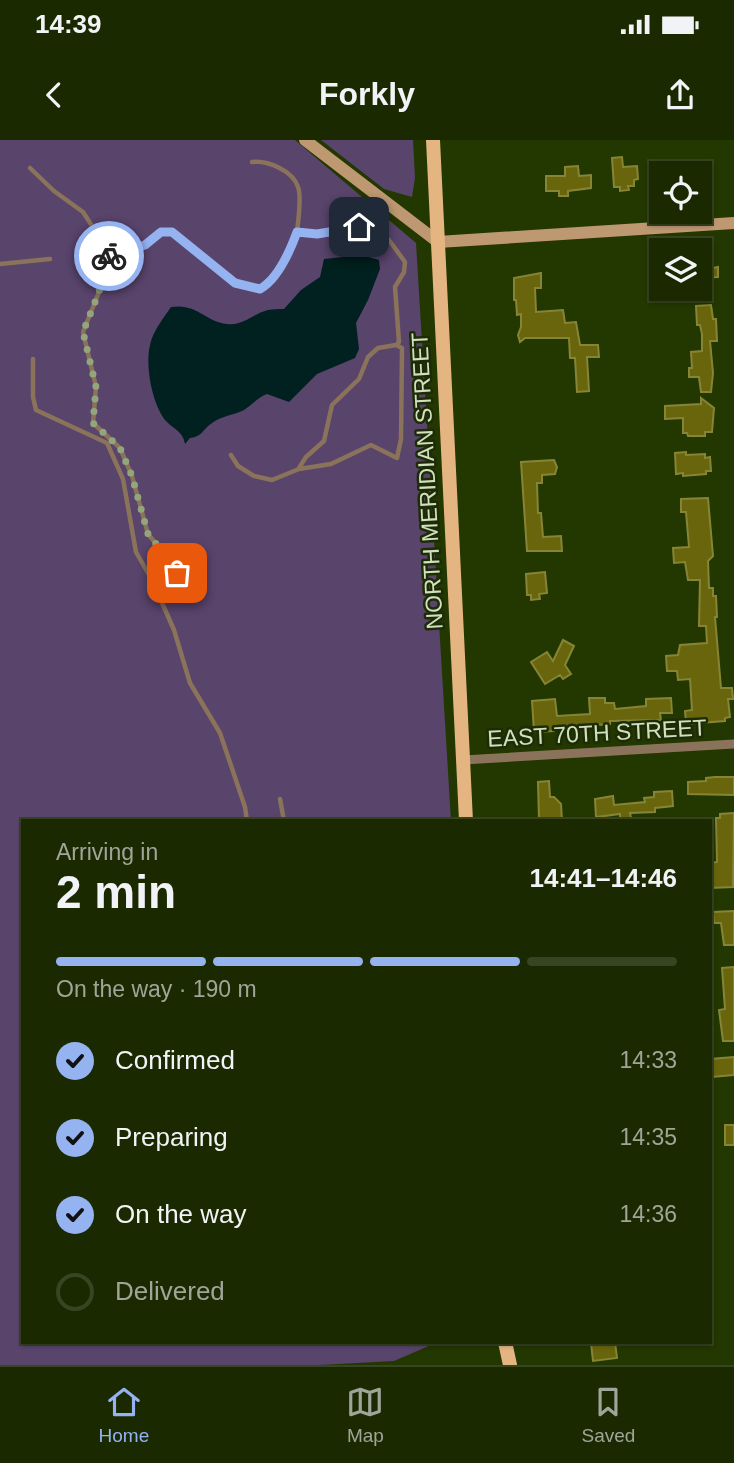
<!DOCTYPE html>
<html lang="en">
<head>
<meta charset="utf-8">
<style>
  body { margin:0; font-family:Helvetica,sans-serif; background:#27350f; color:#f1f3f6; height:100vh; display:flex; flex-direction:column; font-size:26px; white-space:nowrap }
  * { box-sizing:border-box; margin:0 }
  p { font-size:23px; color:#9fa699 }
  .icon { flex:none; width:38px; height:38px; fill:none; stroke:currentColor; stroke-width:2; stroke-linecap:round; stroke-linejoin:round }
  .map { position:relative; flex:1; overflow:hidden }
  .panel { position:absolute; left:21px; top:679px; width:691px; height:525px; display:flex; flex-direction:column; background:#1a2900; border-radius:0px; box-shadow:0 2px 5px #0004,0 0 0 2px #384522 }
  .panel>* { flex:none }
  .controls { position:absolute; left:649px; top:21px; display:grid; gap:14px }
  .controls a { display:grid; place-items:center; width:63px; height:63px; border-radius:0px; background:#1a2900; box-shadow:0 2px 5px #0004,0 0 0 2px #384522; font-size:35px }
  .pin { position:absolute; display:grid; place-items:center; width:60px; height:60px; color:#fff; margin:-30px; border-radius:14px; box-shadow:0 4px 10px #0006 }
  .courier { position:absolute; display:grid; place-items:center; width:70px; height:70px; margin:-35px; border:5px solid #95b2f1; border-radius:50%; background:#fff; color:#222; box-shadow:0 2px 9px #0007 }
  .head em { font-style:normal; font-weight:600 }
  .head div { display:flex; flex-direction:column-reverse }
  .head { display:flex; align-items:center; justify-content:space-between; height:119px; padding:0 35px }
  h1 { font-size:46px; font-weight:600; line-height:52px }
  .bar { display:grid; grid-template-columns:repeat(4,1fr); gap:10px 7px; align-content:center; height:84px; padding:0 35px }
  .bar i { height:9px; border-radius:5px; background:#384522 }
  .bar .active { background:#95b2f1 }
  .bar p { grid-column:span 4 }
  ol { padding:0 35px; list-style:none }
  li { display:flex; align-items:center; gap:21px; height:77px }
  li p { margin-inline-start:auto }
  li .icon { padding:7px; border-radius:50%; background:#95b2f1; color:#111; stroke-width:4 }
  li:last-child { color:#9fa699 }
  li i { width:38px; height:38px; border:4px solid #384522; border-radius:50% }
  .status { display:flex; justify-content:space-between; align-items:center; height:49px; padding:0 35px; background:#1a2900; direction:ltr }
  .status svg { height:19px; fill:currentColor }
  header { display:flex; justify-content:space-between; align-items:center; height:91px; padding:0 35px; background:#1a2900; font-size:32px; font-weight:600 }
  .dock { display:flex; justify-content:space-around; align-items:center; height:98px; border-top:2px solid #384522; background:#1a2900; font-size:19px; color:#9fa699 }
  .dock a { display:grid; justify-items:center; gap:4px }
  .dock .active { color:#95b2f1 }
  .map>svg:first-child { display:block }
  .green { fill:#59446c }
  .water { fill:#00211f }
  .building { fill:#68650c; stroke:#868535; stroke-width:2 }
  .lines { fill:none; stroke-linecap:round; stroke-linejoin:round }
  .service { stroke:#8a735a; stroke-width:4.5 }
  .minor { stroke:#8a735a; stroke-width:9 }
  .secondary { stroke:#bd9871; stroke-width:12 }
  .primary { stroke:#e4b581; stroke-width:14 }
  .done { stroke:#93a67b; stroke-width:7; stroke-dasharray:0 12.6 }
  .route { stroke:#95b2f1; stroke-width:9 }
  .labels { text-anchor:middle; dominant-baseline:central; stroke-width:5; stroke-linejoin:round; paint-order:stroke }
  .street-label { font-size:23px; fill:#d0e1bd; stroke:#1d2b06 }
</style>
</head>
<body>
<div class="status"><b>14:39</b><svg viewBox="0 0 49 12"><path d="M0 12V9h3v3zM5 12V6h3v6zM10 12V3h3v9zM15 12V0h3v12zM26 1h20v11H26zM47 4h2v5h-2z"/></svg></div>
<header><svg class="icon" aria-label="back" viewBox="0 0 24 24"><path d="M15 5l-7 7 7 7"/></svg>Forkly<svg class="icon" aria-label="share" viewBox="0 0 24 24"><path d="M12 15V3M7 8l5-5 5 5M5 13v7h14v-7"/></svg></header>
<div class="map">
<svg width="734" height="1225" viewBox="0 0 734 1225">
  <rect width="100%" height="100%" fill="#233700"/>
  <path class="green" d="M0,0H295L416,103L451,681H23V1202H438L394,1221L320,1225H0Z
    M321,0H413L415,38L412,57L384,49Z"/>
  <path class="water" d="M362,115L379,120L380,129L368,160L356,183L359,209L355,218L317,234L289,262L267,254C258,257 252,265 244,270C234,275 221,276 212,283C203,289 202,297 190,298L185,304C183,291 173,289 165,280C152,263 145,226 150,205C153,191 163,179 171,167C197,163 204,181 227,184C244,186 252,174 268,170C273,169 279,169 284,169L301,150L320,137L324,119Z"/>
  <path class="building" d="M622,17L623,27L637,26L638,39L634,40V46H628L629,50L620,51V47H614L612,18Z
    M684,22H698L699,33H685Z
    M578,26L579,36L591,35V48L568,51V56H559V51H546V36H565V27Z
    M713,125V128L718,127V137L700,138V126Z
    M541,133V148H535L536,172L563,170L565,183L576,182L580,205H598L599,217H587L589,251L577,252L575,218H570L569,198H525L520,202L518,195L521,187V174L517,175L516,160H514V138Z
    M711,165L713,179H716L717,201H710L713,233L711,252H701L699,237H689V228H692L691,212L702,211V194L700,185H697L696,166Z
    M701,258L714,268L712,292H705V296H688L687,293H683V278L665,279V266L701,264Z
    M686,312V315L705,314V318L710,317L711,331H706V334L683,336V333L676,334L675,313Z
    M554,320L557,327L555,334L542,335V343H537L538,373H541L543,397L561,396L562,411H527L521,322Z
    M708,358L713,416L708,421L709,448H713V456H716L717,477H715L721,548H732L733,559H728L730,577L725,578V581L686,584L685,571L692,570L690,539L678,540L677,531H667L666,516L678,515L680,505L707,503L706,486H699L700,440H688L685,422L674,423L673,408L689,407L686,372H681V359Z
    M545,432L547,453L539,454L540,459L531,460V455H527L526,434Z
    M563,500L574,506L565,525L571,534L563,539L560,535L545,544L531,522L547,512L553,521Z
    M589,558H605V563H614L615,569L646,566V559L671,558L672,573H660L661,580L610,581V584L554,588V591L534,592L532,561L555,559L557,576L590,574Z
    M715,637H734V655L688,654V642L706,641V638Z
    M549,641L550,657H554L561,664L562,681L539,680L538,642Z
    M672,651L673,666L655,668V672L630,673L631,678L620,679V674L596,677L595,659L613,656L614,665L645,662L644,658L654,657V652Z
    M734,673L733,747L710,748V723L717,722L716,678H720V674Z
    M734,771V805H724L721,783H714L713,772Z
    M734,827V901H723L719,870L725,869L722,828Z
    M734,917V935L712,937L711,919Z
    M725,985H734V1005H725Z
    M615,1202L617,1218L593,1221L591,1203Z"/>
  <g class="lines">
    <path class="service" d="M30,28L54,51L83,72L94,89L106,116
      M0,124L50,119
      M33,219V257L36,270L107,303L123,339L136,412L152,440L174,490L190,543L220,593L245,667L247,681
      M231,315L238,326L254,336L272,340L299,329L331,324L371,305L397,318L401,299L402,208L396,205L399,202L395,147L404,132L405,122L389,100L378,92L359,87L317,94L297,92C298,81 302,57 298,47C293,31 268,20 252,22
      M299,328L306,317L324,301L332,265L359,239L368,217L378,208L396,205
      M177,433L172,423L148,394L132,336L120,308L93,283L96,247L83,192L99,152L106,116L145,105L161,92H172L235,143L260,149C278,139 290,111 297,92
      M280,659L284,681"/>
    <path class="minor" d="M463,620L734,604"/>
    <path class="secondary" d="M305,0L438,102L734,83"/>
    <path class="primary" d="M433,0L466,681
      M505,1202L510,1225"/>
  </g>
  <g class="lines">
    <path class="done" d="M109,116H106L99,152L83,192L96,247L93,283L120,308L132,336L148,394L172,423L177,433"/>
    <path class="route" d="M109,116L145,105L161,92H172L235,143L260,149C278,139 290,111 297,92L317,94L359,87"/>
  </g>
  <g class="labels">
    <g class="street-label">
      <text transform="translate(427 341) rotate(-93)">NORTH MERIDIAN STREET</text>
      <text transform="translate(597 593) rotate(-3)">EAST 70TH STREET</text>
    </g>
  </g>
</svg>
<div class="controls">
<a><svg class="icon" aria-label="locate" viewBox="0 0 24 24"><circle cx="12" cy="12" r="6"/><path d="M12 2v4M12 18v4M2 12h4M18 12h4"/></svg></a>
<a><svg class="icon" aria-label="layers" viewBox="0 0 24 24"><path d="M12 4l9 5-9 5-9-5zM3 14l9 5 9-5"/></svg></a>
</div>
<div class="pin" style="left:177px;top:433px;background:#ea580c"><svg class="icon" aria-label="bag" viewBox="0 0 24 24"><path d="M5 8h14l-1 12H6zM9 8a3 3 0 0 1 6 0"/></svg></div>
<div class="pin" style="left:359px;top:87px;background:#1f2937"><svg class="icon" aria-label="home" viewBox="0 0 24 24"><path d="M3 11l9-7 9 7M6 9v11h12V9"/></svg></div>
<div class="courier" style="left:109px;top:116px"><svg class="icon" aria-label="bike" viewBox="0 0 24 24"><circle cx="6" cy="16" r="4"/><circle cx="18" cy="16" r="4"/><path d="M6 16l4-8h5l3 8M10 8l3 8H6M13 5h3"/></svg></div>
<section class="panel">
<div class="head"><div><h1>2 min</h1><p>Arriving in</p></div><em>14:41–14:46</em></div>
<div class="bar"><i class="active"></i><i class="active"></i><i class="active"></i><i></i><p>On the way · 190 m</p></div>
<ol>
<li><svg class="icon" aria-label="check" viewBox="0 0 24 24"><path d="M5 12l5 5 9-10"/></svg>Confirmed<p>14:33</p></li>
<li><svg class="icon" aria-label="check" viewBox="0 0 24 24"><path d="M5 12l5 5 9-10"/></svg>Preparing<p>14:35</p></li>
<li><svg class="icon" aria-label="check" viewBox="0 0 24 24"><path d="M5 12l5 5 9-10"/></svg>On the way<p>14:36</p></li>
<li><i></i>Delivered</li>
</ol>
</section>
</div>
<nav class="dock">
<a class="active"><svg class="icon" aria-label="home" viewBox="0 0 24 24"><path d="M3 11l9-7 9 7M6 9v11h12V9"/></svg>Home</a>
<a><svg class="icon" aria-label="map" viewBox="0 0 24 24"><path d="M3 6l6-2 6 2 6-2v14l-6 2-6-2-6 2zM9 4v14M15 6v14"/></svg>Map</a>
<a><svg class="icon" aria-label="saved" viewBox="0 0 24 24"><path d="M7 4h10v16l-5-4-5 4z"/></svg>Saved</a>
</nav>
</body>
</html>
